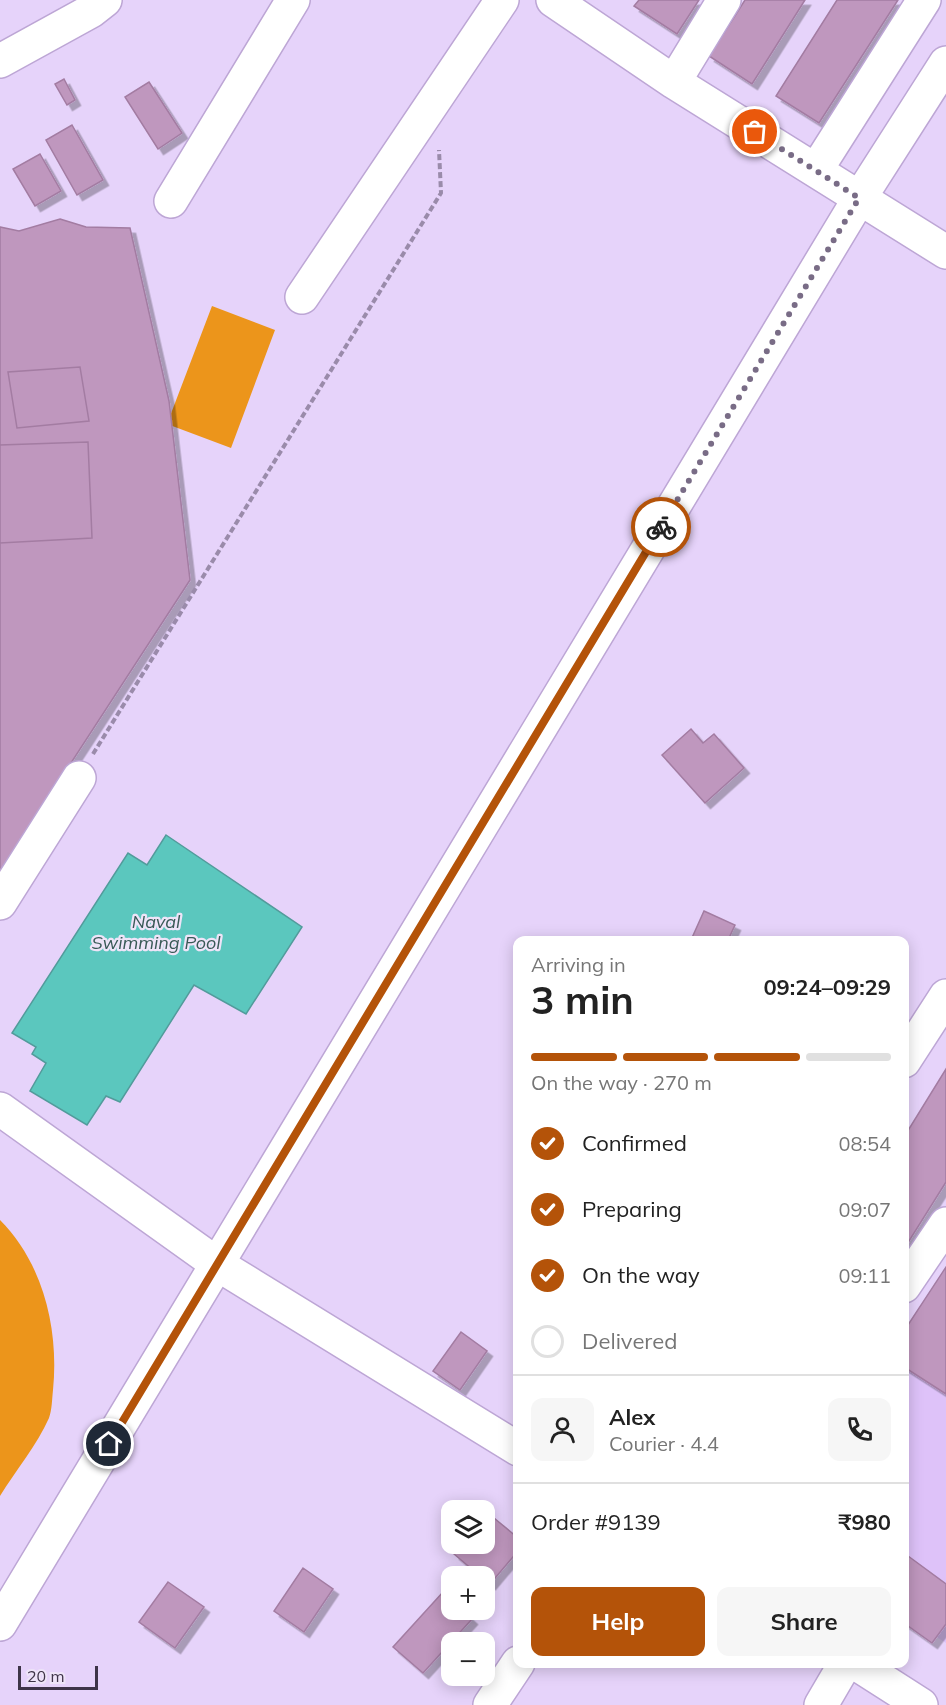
<!DOCTYPE html>
<html lang="en">
<head>
<meta charset="utf-8">
<style>
  body { margin:0; font-family:Mulish,sans-serif; background:#f6f6f6; color:#222; height:100vh; display:flex; flex-direction:column; font-size:22px; white-space:nowrap }
  * { box-sizing:border-box; margin:0 }
  p { font-size:20px; color:#767676 }
  .icon { flex:none; width:33px; height:33px; fill:none; stroke:currentColor; stroke-width:2; stroke-linecap:round; stroke-linejoin:round }
  .map { position:relative; flex:1; overflow:hidden }
  .side { position:absolute; left:513px; top:936px; width:396px; height:732px; display:flex; flex-direction:column; background:#fff; border-radius:12px; box-shadow:0 3px 15px #0003 }
  .side>* { flex:none }
  .tools { position:absolute; left:441px; top:1500px; display:grid; gap:12px }
  .tools a { display:grid; place-items:center; width:54px; height:54px; border-radius:12px; background:#fff; box-shadow:0 3px 15px #0003; font-size:30px }
  .scale { position:absolute; left:18px; bottom:15px; width:80px; box-sizing:border-box; padding-left:6px; border:3px solid #3e3448; border-top:0; font-size:16px; line-height:21px; white-space:nowrap; color:#3e3448; -webkit-text-stroke:4px #eee4f8; paint-order:stroke }
  .pin { position:absolute; display:grid; place-items:center; width:51px; height:51px; color:#fff; margin:-26px; border:3px solid #fff; border-radius:50%; box-shadow:0 2px 6px #0007 }
  .courier { position:absolute; display:grid; place-items:center; width:60px; height:60px; margin:-30px; border:4px solid #b45309; border-radius:50%; background:#fff; color:#222; box-shadow:0 2px 8px #0007 }
  .summary em { font-style:normal; font-weight:700 }
  .summary div { display:flex; flex-direction:column-reverse }
  .summary { display:flex; align-items:center; justify-content:space-between; height:102px; padding:0 18px }
  h1 { font-size:39px; font-weight:700; line-height:45px }
  .bar { display:grid; grid-template-columns:repeat(4,1fr); gap:9px 6px; align-content:center; height:72px; padding:0 18px }
  .bar i { height:8px; border-radius:4px; background:#e0e0e0 }
  .bar .active { background:#b45309 }
  .bar p { grid-column:span 4 }
  .line { display:flex; align-items:center; gap:15px; padding:0 18px; border-top:2px solid #e0e0e0 }
  .line div { flex:1 }
  .round { display:grid; place-items:center; flex:none; width:63px; height:63px; border-radius:12px; background:#f6f6f6 }
  ol { padding:0 18px; list-style:none }
  li { display:flex; align-items:center; gap:18px; height:66px }
  li p { margin-inline-start:auto }
  li .icon { padding:6px; border-radius:50%; background:#b45309; color:#fff; stroke-width:4 }
  li:last-child { color:#767676 }
  li i { width:33px; height:33px; border:3px solid #e0e0e0; border-radius:50% }
  .action { display:flex; gap:12px; margin-top:auto; padding:12px 18px }
  .action a { flex:1; height:69px; border-radius:12px; background:#b45309; color:#fff; font-size:24px; font-weight:700; line-height:69px; text-align:center }
  .action a+a { background:#f6f6f6; color:#222 }
  .map>svg:first-child { display:block }
  .built { fill:#dec2f9 }
  .green { fill:#ec951b }
  .water { fill:#5bc7be; stroke:#529b9b; stroke-width:1.5 }
  .building { fill:#bf97be; stroke:#a37ca2; stroke-width:1.5; filter:url(#shadow) }
  .lines { fill:none; stroke-linecap:round; stroke-linejoin:round }
  .minor-casing { stroke:#bda6d5; stroke-width:36 }
  .path { stroke:#9a8baa; stroke-width:4; stroke-dasharray:6 3; stroke-linecap:butt }
  .minor { stroke:#fff; stroke-width:33 }
  .done { stroke:#796c86; stroke-width:6; stroke-dasharray:0 10.8 }
  .route { stroke:#b45309; stroke-width:8 }
  .labels { text-anchor:middle; dominant-baseline:central; stroke-width:4.5; stroke-linejoin:round; paint-order:stroke }
  .water-label { font-size:18px; font-style:italic; fill:#385956; stroke:#eee4f8 }
</style>
</head>
<body>
<div class="map">
<svg width="946" height="1705" viewBox="0 0 946 1705">
  <defs>
    <filter id="shadow"><feDropShadow dx="5.5" dy="5.5" stdDeviation="0" flood-color="#0004"/></filter>
  </defs>
  <rect width="100%" height="100%" fill="#e6d3fa"/>
  <path class="built" d="M946,1271V1643L905,1617L904,1338Z"/>
  <path class="green" d="M212,306L275,330L231,448L167,424Z
    M0,1220C44,1264 59,1331 53,1390C52,1399 52,1410 49,1418C37,1445 16,1470 0,1496Z"/>
  <path class="water" d="M166,835L302,927L246,1014L194,985L120,1102L106,1096L87,1125L30,1091L46,1063L32,1054L36,1047L12,1033L128,853L147,865Z"/>
  <path class="building" d="M639,0H699L677,34L634,6Z
    M745,0H805L752,84L709,56Z
    M837,0H898L819,123L776,96Z
    M64,79L75,100L67,105L55,84Z
    M149,82L182,133L158,149L125,97Z
    M72,125L103,180L77,195L46,140Z
    M40,154L61,191L35,206L13,169Z
    M60,219L86,227L130,228L169,401L190,580L0,872V227L19,231Z
    M80,367L89,421L17,428L8,372Z
    M88,442L92,538L0,543V445Z
    M691,729L703,743L714,734L744,768L705,803L662,755Z
    M704,911L735,925L728,940H691Z
    M946,1069V1182L904,1249V1137Z
    M946,1267V1394L904,1367V1331Z
    M461,1332L487,1351L460,1390L433,1371Z
    M488,1513L518,1538V1551L490,1584L484,1576H480L454,1554L463,1544H484V1517Z
    M904,1553L946,1584V1624L932,1643L904,1623Z
    M303,1568L333,1589L304,1632L274,1611Z
    M168,1582L204,1607L175,1648L139,1622Z
    M443,1592L452,1600V1610H462L472,1619L423,1673L393,1647Z"/>
  <g class="lines">
    <defs>
      <path id="minor" d="M553,0L674,82L946,252
        M0,61L91,11L105,0
        M674,82L724,0
        M816,170L924,0
        M171,201L293,0
        M302,297L502,0
        M0,903L79,778
        M904,1061L946,996
        M0,1109L217,1264L518,1449
        M904,1286L946,1224
        M0,1624L859,199L946,63
        M857,1664L921,1705
        M490,1705L518,1663
        M821,1705L845,1664"/>
    </defs>
    <use href="#minor" class="minor-casing"/>
    <path class="path" d="M93,754L441,193L439,150"/>
    <use href="#minor" class="minor"/>
  </g>
  <g class="lines">
    <path class="done" d="M661,527L859,198L755,132"/>
    <path class="route" d="M109,1444L661,527"/>
  </g>
  <g class="labels">
    <g class="water-label">
      <text x="156" y="921">Naval<tspan x="156" dy="21">Swimming Pool</tspan></text>
    </g>
  </g>
</svg>
<div class="tools">
<a><svg class="icon" aria-label="layers" viewBox="0 0 24 24"><path d="M12 4l9 5-9 5-9-5zM3 14l9 5 9-5"/></svg></a>
<a>+</a>
<a>−</a>
</div>
<div class="scale">20 m</div>
<div class="pin" style="left:755px;top:132px;background:#ea580c"><svg class="icon" aria-label="bag" viewBox="0 0 24 24"><path d="M5 8h14l-1 12H6zM9 8a3 3 0 0 1 6 0"/></svg></div>
<div class="pin" style="left:109px;top:1444px;background:#1f2937"><svg class="icon" aria-label="home" viewBox="0 0 24 24"><path d="M3 11l9-7 9 7M6 9v11h12V9"/></svg></div>
<div class="courier" style="left:661px;top:527px"><svg class="icon" aria-label="bike" viewBox="0 0 24 24"><circle cx="6" cy="16" r="4"/><circle cx="18" cy="16" r="4"/><path d="M6 16l4-8h5l3 8M10 8l3 8H6M13 5h3"/></svg></div>
<section class="side">
<div class="summary"><div><h1>3 min</h1><p>Arriving in</p></div><em>09:24–09:29</em></div>
<div class="bar"><i class="active"></i><i class="active"></i><i class="active"></i><i></i><p>On the way · 270 m</p></div>
<ol>
<li><svg class="icon" aria-label="check" viewBox="0 0 24 24"><path d="M5 12l5 5 9-10"/></svg>Confirmed<p>08:54</p></li>
<li><svg class="icon" aria-label="check" viewBox="0 0 24 24"><path d="M5 12l5 5 9-10"/></svg>Preparing<p>09:07</p></li>
<li><svg class="icon" aria-label="check" viewBox="0 0 24 24"><path d="M5 12l5 5 9-10"/></svg>On the way<p>09:11</p></li>
<li><i></i>Delivered</li>
</ol>
<div class="line" style="height:108px"><a class="round"><svg class="icon" aria-label="person" viewBox="0 0 24 24"><circle cx="12" cy="8" r="4"/><path d="M4 21q1-7 8-7t8 7"/></svg></a><div><b>Alex</b><p>Courier · 4.4</p></div><a class="round"><svg class="icon" aria-label="phone" viewBox="0 0 24 24"><path d="M5 4h4l2 5-3 2q2 4 5 5l2-3 5 2v4C11 20 4 13 5 4z"/></svg></a></div>
<div class="line" style="height:78px"><div>Order #9139</div><b>₹980</b></div>
<div class="action"><a>Help</a><a>Share</a></div>
</section>
</div>
</body>
</html>
